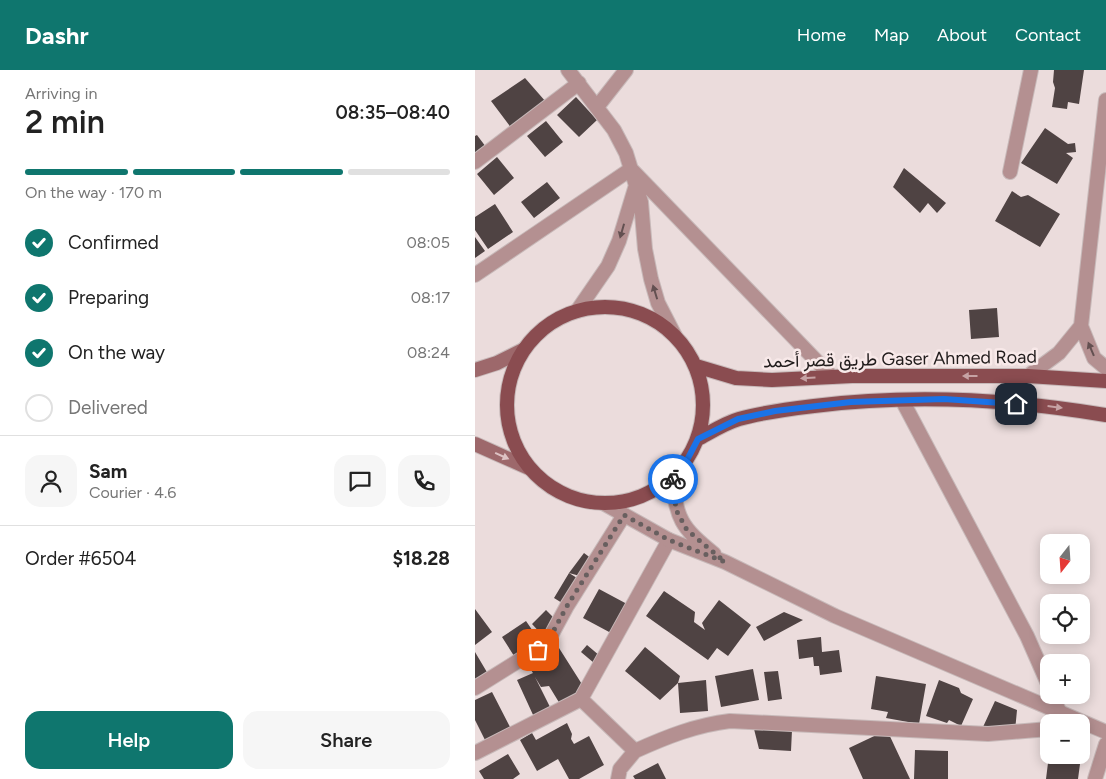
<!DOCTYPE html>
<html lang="en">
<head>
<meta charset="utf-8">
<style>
  body { margin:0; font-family:Figtree,Vazirmatn,sans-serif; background:#f6f6f6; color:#222; height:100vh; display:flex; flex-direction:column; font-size:19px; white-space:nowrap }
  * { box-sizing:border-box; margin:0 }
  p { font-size:16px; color:#767676 }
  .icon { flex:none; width:28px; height:28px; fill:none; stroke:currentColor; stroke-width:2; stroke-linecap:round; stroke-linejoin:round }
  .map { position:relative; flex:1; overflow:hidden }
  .details { display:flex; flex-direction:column; background:#fff; width:475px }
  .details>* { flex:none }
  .needle { width:32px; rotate:197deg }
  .tools { position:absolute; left:565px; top:464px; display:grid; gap:10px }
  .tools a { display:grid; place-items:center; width:50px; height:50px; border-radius:10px; background:#fff; box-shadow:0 2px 12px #0003; font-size:25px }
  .pin { position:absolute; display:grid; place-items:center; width:42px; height:42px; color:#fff; margin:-21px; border-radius:10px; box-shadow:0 2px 8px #0006 }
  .courier { position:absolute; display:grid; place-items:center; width:50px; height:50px; margin:-25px; border:4px solid #1a73e8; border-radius:50%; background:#fff; color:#222; box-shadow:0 1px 6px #0007 }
  .headline em { font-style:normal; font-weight:600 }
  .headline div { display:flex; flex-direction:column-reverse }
  .headline { display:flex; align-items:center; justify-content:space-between; height:85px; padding:0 25px }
  h1 { font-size:32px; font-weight:600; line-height:38px }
  .bar { display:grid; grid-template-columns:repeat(4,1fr); gap:8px 5px; align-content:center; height:60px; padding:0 25px }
  .bar i { height:6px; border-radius:4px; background:#e0e0e0 }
  .bar .active { background:#0f766e }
  .bar p { grid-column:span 4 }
  .line { display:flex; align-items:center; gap:12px; padding:0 25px; border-top:1px solid #e0e0e0 }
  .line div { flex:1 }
  .round { display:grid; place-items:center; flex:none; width:52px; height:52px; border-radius:15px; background:#f6f6f6 }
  ol { padding:0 25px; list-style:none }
  li { display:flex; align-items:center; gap:15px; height:55px }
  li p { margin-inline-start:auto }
  li .icon { padding:5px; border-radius:50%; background:#0f766e; color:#fff; stroke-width:4 }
  li:last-child { color:#767676 }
  li i { width:28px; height:28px; border:2px solid #e0e0e0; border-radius:50% }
  .primary-button { display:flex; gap:10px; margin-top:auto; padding:10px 25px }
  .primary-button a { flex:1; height:58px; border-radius:15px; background:#0f766e; color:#fff; font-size:20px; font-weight:600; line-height:58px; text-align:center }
  .primary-button a+a { background:#f6f6f6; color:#222 }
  header { display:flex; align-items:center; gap:30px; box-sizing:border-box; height:70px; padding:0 25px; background:#0f766e; color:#fff }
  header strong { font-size:24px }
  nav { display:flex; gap:28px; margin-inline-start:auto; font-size:18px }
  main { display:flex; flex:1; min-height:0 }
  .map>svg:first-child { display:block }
  .building { fill:#4f4343 }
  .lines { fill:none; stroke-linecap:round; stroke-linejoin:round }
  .minor-casing { stroke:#c7b9b9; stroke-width:16 }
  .tertiary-casing { stroke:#c7b9b9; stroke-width:16 }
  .secondary-casing { stroke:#c7b9b9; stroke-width:16 }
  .primary-casing { stroke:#c7b9b9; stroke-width:16 }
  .minor { stroke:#b49091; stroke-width:14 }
  .tertiary { stroke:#b49091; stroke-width:14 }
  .secondary { stroke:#9d686b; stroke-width:14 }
  .primary { stroke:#8a4c50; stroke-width:14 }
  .oneway { fill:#635051 }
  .oneway2 { fill:#c6a2a4 }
  .oneway3 { fill:#ddc2c3 }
  .done { stroke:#685f5f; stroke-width:5; stroke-dasharray:0 9 }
  .route { stroke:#1a73e8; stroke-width:6 }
  .labels { text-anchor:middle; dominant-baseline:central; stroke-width:5; stroke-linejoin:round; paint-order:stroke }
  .street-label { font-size:18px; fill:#211c1c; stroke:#f8e9e9 }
</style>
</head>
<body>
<header>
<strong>Dashr</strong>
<nav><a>Home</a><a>Map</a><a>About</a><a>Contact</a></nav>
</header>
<main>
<section class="details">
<div class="headline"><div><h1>2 min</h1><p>Arriving in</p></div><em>08:35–08:40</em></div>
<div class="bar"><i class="active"></i><i class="active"></i><i class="active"></i><i></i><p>On the way · 170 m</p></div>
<ol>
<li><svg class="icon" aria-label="check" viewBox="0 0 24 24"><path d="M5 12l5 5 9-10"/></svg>Confirmed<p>08:05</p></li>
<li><svg class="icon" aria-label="check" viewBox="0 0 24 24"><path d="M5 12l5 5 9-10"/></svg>Preparing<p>08:17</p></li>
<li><svg class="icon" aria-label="check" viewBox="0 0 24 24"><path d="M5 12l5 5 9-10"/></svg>On the way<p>08:24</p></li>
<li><i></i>Delivered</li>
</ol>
<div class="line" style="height:90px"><a class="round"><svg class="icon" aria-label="person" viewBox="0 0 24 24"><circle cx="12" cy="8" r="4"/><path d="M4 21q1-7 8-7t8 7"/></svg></a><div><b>Sam</b><p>Courier · 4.6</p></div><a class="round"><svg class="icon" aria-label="chat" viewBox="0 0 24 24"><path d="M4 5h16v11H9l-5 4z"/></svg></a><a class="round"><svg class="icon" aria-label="phone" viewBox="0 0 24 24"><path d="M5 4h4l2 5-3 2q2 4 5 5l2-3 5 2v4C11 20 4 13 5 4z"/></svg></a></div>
<div class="line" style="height:65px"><div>Order #6504</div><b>$18.28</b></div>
<div class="primary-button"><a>Help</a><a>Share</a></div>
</section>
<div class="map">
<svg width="631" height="709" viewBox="0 0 631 709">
  <rect width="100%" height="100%" fill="#ebdcdc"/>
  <path class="building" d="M579,0H609L604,34L593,32L592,39L577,37L580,18L578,12Z
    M50,8L71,32L37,59L16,31Z
    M101,27L122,50L104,67L82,45Z
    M71,51L88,72L70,87L52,66Z
    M570,58L593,74L600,73L601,82L591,83L598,88L582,114L546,93Z
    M2,65L11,77L0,86V66Z
    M22,87L39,108L19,125L2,104Z
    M429,98L471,133L462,143L453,133L445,143L418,117Z
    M72,112L85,128L59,148L46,132Z
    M537,121L546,127L553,125L585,144L565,177L520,151Z
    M20,134L38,162L13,179L0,160V147Z
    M0,167L10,181L0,188Z
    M522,238L524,267L496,269L494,240Z
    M109,483L117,489L105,506L94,503Z
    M94,503L102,508L92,536L79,528Z
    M124,519L152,534L136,563L108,548Z
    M189,521L220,542L219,552L230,560L227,553L244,530L276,555L253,586L242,578L233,590L171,546Z
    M0,539L17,562L0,575Z
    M71,540L84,553L69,567L57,554Z
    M309,542L328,550L289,571L281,557Z
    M51,551L66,573L41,589L27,567Z
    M346,567L347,582L364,580L367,602L345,605L344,596H339L338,587L324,589L322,570Z
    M112,575L125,586L119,593L106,582Z
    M170,577L205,606L203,613L185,630L150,601Z
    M84,578L110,619L85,634L74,616L66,617L60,607L76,639L59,647L42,610L58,603L54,597Z
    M0,582L16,609L0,619Z
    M278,599L284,630L246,637L240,606Z
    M303,601L307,629L293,631L289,602Z
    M401,606L451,614L444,654L411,648L413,642L396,639Z
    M231,610L233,641L205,643L203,613Z
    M464,610L484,618L486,623L498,629L486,656L474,650L472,653L451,646Z
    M17,622L35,657L10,670L0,650V630Z
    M520,631L542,640L540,661L508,657Z
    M92,653L97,664L96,669L99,674L114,666L129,695L104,709H94L83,689L62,701L45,670L57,663L61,670Z
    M279,659L317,660L316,681L284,679Z
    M412,660L435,709H388L374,678Z
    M440,680L473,681V709H439Z
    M33,684L45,704L38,709H9L4,701Z
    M574,685H583V691L605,694L603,709H571Z
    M183,693L191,709H160L158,706Z"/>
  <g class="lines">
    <defs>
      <path id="minor" d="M93,0L139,60L151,83L166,132L170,179L176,209L183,233L200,266
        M631,30L606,256L619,288L631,298
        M122,37L151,0
        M0,92L104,13
        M535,102L556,0
        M0,205L156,99L357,307
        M102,241L133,196L144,171L161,115
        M553,306L584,283L606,256
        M427,330L552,566L574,616
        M0,618L72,573L92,536L149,445
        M577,625L585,643
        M106,629L160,681C191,667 221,655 255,651L513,664L574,659
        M0,683L106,629L194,470
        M143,709L145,699L160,681"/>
      <path id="tertiary" d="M197,407C202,450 205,456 239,484
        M128,433L194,470L250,492L360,546L631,662
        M620,709L631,674"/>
      <path id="secondary" d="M0,300L22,293L48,280
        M0,374L54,398"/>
      <path id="primary" d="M32 335a98 98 0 1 1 196 0a98 98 0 1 1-196 0Z
        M221,296L261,308L297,310L377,306H553L631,311
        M223,369C236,362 250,353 264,349C288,342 314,339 339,336C436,324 535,329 631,345"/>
    </defs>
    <use href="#minor" class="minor-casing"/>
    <use href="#tertiary" class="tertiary-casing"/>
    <use href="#secondary" class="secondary-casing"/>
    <use href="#primary" class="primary-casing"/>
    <use href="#minor" class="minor"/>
    <use href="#tertiary" class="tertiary"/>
    <use href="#secondary" class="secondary"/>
    <use href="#primary" class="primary"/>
  </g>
  <defs><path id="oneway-solid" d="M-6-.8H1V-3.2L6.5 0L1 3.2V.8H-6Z" transform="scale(1.25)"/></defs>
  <g class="oneway">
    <use href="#oneway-solid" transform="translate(147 161) rotate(106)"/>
    <use href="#oneway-solid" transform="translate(180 222) rotate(-107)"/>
    <use href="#oneway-solid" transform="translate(616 279) rotate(-113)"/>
  </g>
  <g class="oneway2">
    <use href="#oneway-solid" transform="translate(495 306) rotate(180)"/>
    <use href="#oneway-solid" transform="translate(333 308) rotate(177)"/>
    <use href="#oneway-solid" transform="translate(580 337) rotate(7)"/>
  </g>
  <use class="oneway3" href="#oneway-solid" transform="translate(27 386) rotate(24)"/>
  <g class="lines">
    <path class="done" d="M63,580L72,573L92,536L149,445L194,470L250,492L212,460L201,440L198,409"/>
    <path class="route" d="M198,409L212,390L223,369L263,349L300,341L376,332L469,329L541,334"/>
  </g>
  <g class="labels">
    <g class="street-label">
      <text transform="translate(425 289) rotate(-1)">طريق قصر أحمد Gaser Ahmed Road</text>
    </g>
  </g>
</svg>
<div class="tools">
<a><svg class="needle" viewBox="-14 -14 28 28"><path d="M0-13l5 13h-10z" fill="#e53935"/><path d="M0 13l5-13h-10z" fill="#767676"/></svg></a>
<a><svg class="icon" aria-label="locate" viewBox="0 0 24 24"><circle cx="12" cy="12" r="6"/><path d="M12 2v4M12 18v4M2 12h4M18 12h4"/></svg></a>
<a>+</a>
<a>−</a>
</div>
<div class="pin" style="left:63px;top:580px;background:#ea580c"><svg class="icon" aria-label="bag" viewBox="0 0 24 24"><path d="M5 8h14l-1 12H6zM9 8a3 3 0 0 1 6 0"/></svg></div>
<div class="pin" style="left:541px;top:334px;background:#1f2937"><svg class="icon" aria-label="home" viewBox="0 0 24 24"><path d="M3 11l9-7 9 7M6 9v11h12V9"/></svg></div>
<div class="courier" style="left:198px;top:409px"><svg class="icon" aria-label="bike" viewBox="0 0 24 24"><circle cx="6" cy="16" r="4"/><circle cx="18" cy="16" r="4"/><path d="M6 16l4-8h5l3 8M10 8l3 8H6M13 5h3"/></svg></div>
</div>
</main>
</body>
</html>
